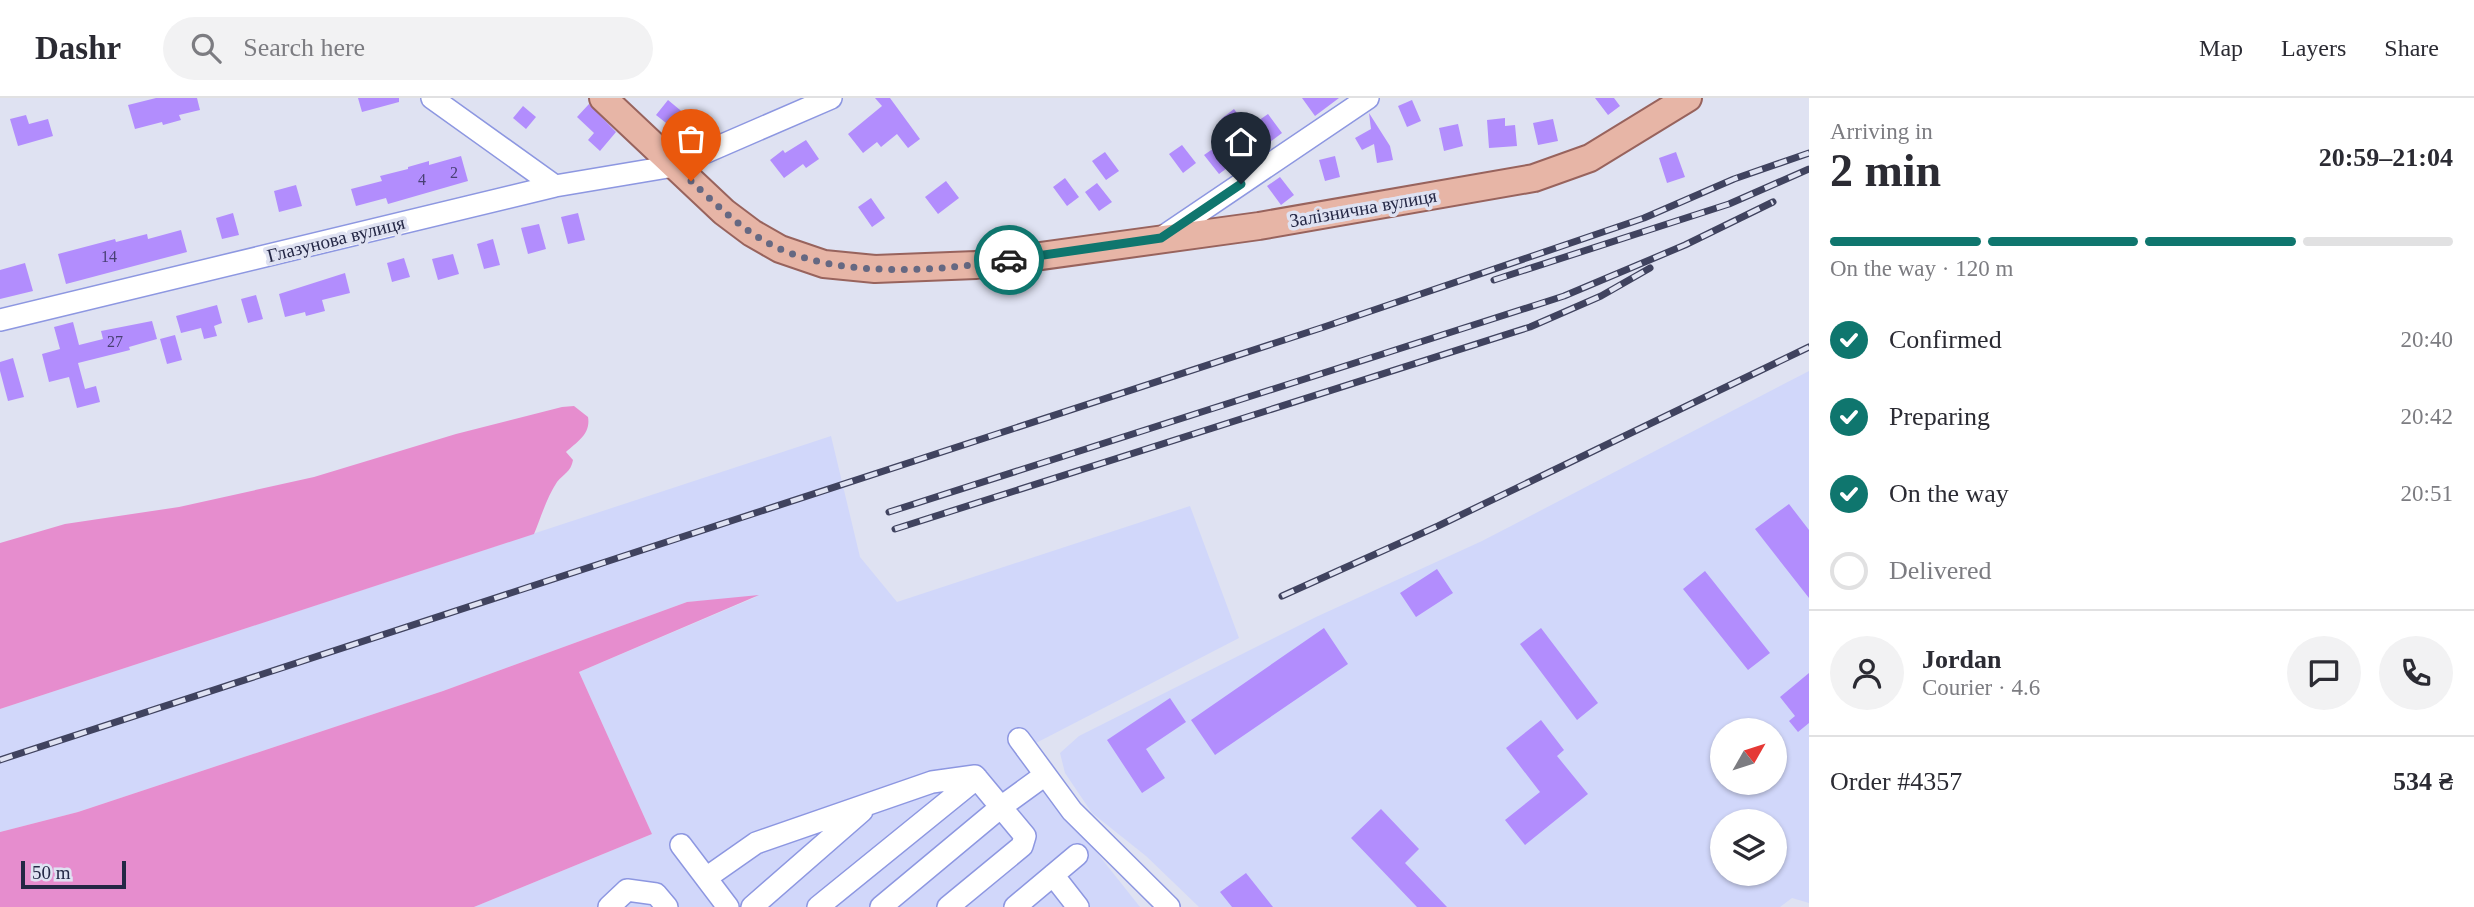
<!DOCTYPE html>
<html lang="en">
<head>
<meta charset="utf-8">
<style>
  body { margin:0; font-family:"Times New Roman",serif; background:#f2f2f3; color:#2b2b33; height:100vh; display:flex; flex-direction:column; font-size:26px; white-space:nowrap }
  * { box-sizing:border-box; margin:0 }
  p { font-size:23px; color:#7c7c81 }
  .icon { flex:none; width:38px; height:38px; fill:none; stroke:currentColor; stroke-width:2; stroke-linecap:round; stroke-linejoin:round }
  .map { position:relative; flex:1; overflow:hidden }
  .drawer { display:flex; flex-direction:column; background:#fff; width:665px }
  .drawer>* { flex:none }
  .needle { width:46px; rotate:51deg }
  .fabs { position:absolute; left:1710px; top:620px; display:grid; gap:14px }
  .fabs a { display:grid; place-items:center; width:77px; height:77px; border-radius:50%; background:#fff; box-shadow:0 2px 5px #0004; font-size:35px }
  .scale { position:absolute; left:21px; bottom:18px; width:105px; box-sizing:border-box; padding-left:7px; border:4px solid #242745; border-top:0; font-size:19px; line-height:24px; white-space:nowrap; color:#242745; -webkit-text-stroke:5px #dfe2f2; paint-order:stroke }
  .pin { position:absolute; display:grid; place-items:center; width:60px; height:60px; color:#fff; margin:-72px -30px; border-radius:50% 50% 50% 0; rotate:-45deg; box-shadow:0 0 7px #0007 }
  .pin .icon { rotate:45deg }
  .courier { position:absolute; display:grid; place-items:center; width:70px; height:70px; margin:-35px; border:5px solid #0f766e; border-radius:50%; background:#fff; color:#222; box-shadow:0 2px 9px #0007 }
  .summary em { font-style:normal; font-weight:700 }
  .summary div { display:flex; flex-direction:column-reverse }
  .summary { display:flex; align-items:center; justify-content:space-between; height:119px; padding:0 21px }
  h1 { font-size:46px; font-weight:700; line-height:52px }
  .bar { display:grid; grid-template-columns:repeat(4,1fr); gap:10px 7px; align-content:center; height:84px; padding:0 21px }
  .bar i { height:9px; border-radius:5px; background:#e1e1e2 }
  .bar .active { background:#0f766e }
  .bar p { grid-column:span 4 }
  .line { display:flex; align-items:center; gap:18px; padding:0 21px; border-top:2px solid #e1e1e2 }
  .line div { flex:1 }
  .round { display:grid; place-items:center; flex:none; width:74px; height:74px; border-radius:37px; background:#f2f2f3 }
  ol { padding:0 21px; list-style:none }
  li { display:flex; align-items:center; gap:21px; height:77px }
  li p { margin-inline-start:auto }
  li .icon { padding:7px; border-radius:50%; background:#0f766e; color:#fff; stroke-width:4 }
  li:last-child { color:#7c7c81 }
  li i { width:38px; height:38px; border:4px solid #e1e1e2; border-radius:50% }
  header { display:flex; align-items:center; gap:42px; box-sizing:border-box; height:98px; padding:0 35px; background:#fff; border-bottom:2px solid #e1e1e2 }
  header strong { font-size:33px }
  nav { display:flex; gap:38px; margin-inline-start:auto; font-size:24px }
  .search { width:490px; height:63px; background:#f2f2f3; display:flex; align-items:center; gap:18px; box-sizing:border-box; padding:0 24px; border-radius:38px; color:#7c7c81; font-size:26px }
  main { display:flex; flex:1; min-height:0 }
  .map>svg:first-child { display:block }
  .built { fill:#d1d7fa; fill-rule:evenodd }
  .green { fill:#e68dce }
  .building { fill:#b28dfd }
  .lines { fill:none; stroke-linecap:round; stroke-linejoin:round }
  .minor-casing { stroke:#8d97e1; stroke-width:24 }
  .major-casing { stroke:#98635d; stroke-width:30 }
  .minor { stroke:#fff; stroke-width:21 }
  .major { stroke:#e7b5a6; stroke-width:26 }
  .rail-casing { stroke:#40435f; stroke-width:7 }
  .rail { stroke:#dfe2f2; stroke-width:4.5; stroke-dasharray:13; stroke-linecap:butt }
  .done { stroke:#656882; stroke-width:7; stroke-dasharray:0 12.6 }
  .route { stroke:#0f766e; stroke-width:9 }
  .labels { text-anchor:middle; dominant-baseline:central; stroke-width:7; stroke-linejoin:round; paint-order:stroke }
  .number-label { font-size:16px; fill:#484073 }
  .street-label { font-size:19px; fill:#242745; stroke:#dfe2f2 }
</style>
</head>
<body>
<header>
<strong>Dashr</strong>
<div class="search"><svg class="icon" aria-label="search" viewBox="0 0 24 24"><circle cx="10" cy="10" r="6"/><path d="M15 15l6 6"/></svg>Search here</div>
<nav><a>Map</a><a>Layers</a><a>Share</a></nav>
</header>
<main>
<div class="map">
<svg width="1809" height="809" viewBox="0 0 1809 809">
  <rect width="100%" height="100%" fill="#dfe2f2"/>
  <path class="built" d="M1809,273V805L1792,800L1780,809H1199L1146,758L1092,715L1065,675L1060,655L1079,638L1316,519L1482,443ZM1722,632H1774V684H1722ZM1722,723H1774V775H1722Z
    M831,338L860,459L897,504L1190,408L1239,540L1036,645L1021,659L1140,809H474L652,736L579,574L756,499L687,504L443,593L78,714L0,734V611Z"/>
  <path class="green" d="M574,308L588,319C591,336 577,344 566,354L573,362C571,374 563,376 557,384C547,399 541,419 534,436L0,611V445L65,426L179,409L314,379L456,336L562,309Z
    M759,497L579,574L652,736L474,809H0V734L78,714L443,593L687,504Z"/>
  <path class="building" d="M156,0H197L200,12L179,17L181,22L163,27L162,24L135,31L128,7Z
    M358,0H399V4L362,14Z
    M875,0H890L920,41L908,50L897,36L881,49L877,44L863,55L848,36L882,8Z
    M1302,0H1339L1315,18Z
    M1595,0H1614L1620,8L1608,17Z
    M668,2L697,26L685,40L656,17Z
    M1412,2L1421,23L1407,29L1398,8Z
    M589,6L616,34L600,53L588,42L594,35L577,19Z
    M523,8L536,19L526,31L513,20Z
    M1234,11L1248,30L1235,39L1221,21Z
    M1369,15L1390,48L1393,62L1377,65L1374,46L1362,52L1355,40L1371,31Z
    M1268,16L1282,35L1270,44L1255,25Z
    M26,17L29,26L48,21L53,38L18,48L10,21Z
    M1505,20V28L1515,27L1517,48L1489,50L1487,22Z
    M1553,21L1558,43L1538,47L1533,25Z
    M1458,26L1463,48L1444,53L1439,30Z
    M806,42L819,61L806,70L803,66L784,80L770,62L783,52L785,55Z
    M1182,47L1196,65L1183,75L1169,56Z
    M1217,48L1231,67L1219,76L1204,57Z
    M1105,54L1119,73L1106,82L1092,63Z
    M1676,54L1685,79L1667,85L1659,60Z
    M461,58L468,83L388,106L386,100L356,108L351,91L382,83L380,78L408,71V69L429,63V67Z
    M1335,58L1340,79L1325,83L1319,62Z
    M1280,79L1294,97L1281,107L1267,88Z
    M1065,80L1079,99L1067,108L1053,89Z
    M946,83L959,100L938,116L925,99Z
    M1097,85L1112,104L1099,113L1085,94Z
    M296,87L302,108L279,114L274,93Z
    M871,100L885,120L872,129L858,109Z
    M233,115L239,137L222,141L216,120Z
    M578,115L585,142L568,146L561,119Z
    M539,126L546,151L528,156L521,130Z
    M181,132L187,154L66,186L58,156L115,141L116,144L147,136L148,141Z
    M493,141L500,167L484,171L477,146Z
    M453,156L459,176L438,182L432,161Z
    M404,160L410,179L392,184L387,165Z
    M25,165L33,193L0,201V172Z
    M345,175L350,195L322,202L325,213L306,218L305,214L285,219L279,196Z
    M256,197L263,221L248,225L241,201Z
    M217,207L222,225L214,228L217,238L204,241L201,230L181,235L176,218Z
    M152,223L157,241L129,249L130,252L78,265L85,291L96,288L100,304L77,310L69,279L49,284L42,256L60,251L54,229L73,224L79,247L103,241L101,233Z
    M175,237L182,262L167,266L160,241Z
    M13,260L24,299L8,303L0,273V264Z
    M1789,406L1809,432V500L1755,431Z
    M1437,471L1453,495L1416,519L1400,495Z
    M1705,473L1770,555L1748,572L1683,491Z
    M1324,530L1348,566L1215,657L1191,622Z
    M1541,530L1598,605L1577,622L1520,546Z
    M1809,575V625L1798,634L1789,623L1795,618L1780,599Z
    M1170,600L1186,624L1146,651L1165,680L1142,695L1107,642Z
    M1541,622L1564,652L1557,658L1588,696L1525,747L1505,722L1540,694L1506,650Z
    M1381,711L1419,751L1405,765L1447,809H1417L1351,740Z
    M1246,775L1273,809H1232L1220,794Z"/>
  <g class="lines">
    <defs>
      <path id="minor" d="M432,0L555,88
        M1161,140L1368,0
        M0,222L555,88L674,68L831,0
        M1019,641L1072,713L1169,809
        M681,747L728,809
        M1053,777L1078,809
        M706,780L756,745L932,684L975,678L1025,738L1022,748L948,809
        M609,809L627,792L656,796L667,809
        M752,809L862,713
        M818,809L977,680
        M881,809L1001,709L1045,677
        M1015,809L1077,757"/>
      <path id="major" d="M603,0L724,114L752,135L780,151L824,166L875,171L976,167L1259,128L1534,80L1590,60L1688,0"/>
    </defs>
    <use href="#minor" class="minor-casing"/>
    <use href="#major" class="major-casing"/>
    <use href="#minor" class="minor"/>
    <use href="#major" class="major"/>
    <defs>
      <path id="rail" d="M1494,182L1729,106L1809,71
        M889,414L1564,198L1685,147L1773,104
        M895,431L1530,229L1601,198L1650,170
        M1282,498L1438,428L1809,249
        M0,662L1321,230L1644,120L1734,81L1809,55"/>
    </defs>
    <use href="#rail" class="rail-casing"/>
    <use href="#rail" class="rail"/>
  </g>
  <g class="lines">
    <path class="done" d="M691,83C718,108 746,136 780,151C846,180 939,173 1009,162"/>
    <path class="route" d="M1009,162L1161,140L1241,86"/>
  </g>
  <g class="labels">
    <g class="number-label">
      <text x="454" y="74">2</text>
      <text x="422" y="81">4</text>
      <text x="109" y="158">14</text>
      <text x="115" y="243">27</text>
    </g>
    <g class="street-label">
      <text transform="translate(1363 110) rotate(-10)">Залізнична вулиця</text>
      <text transform="translate(336 141) rotate(-14)">Глазунова вулиця</text>
    </g>
  </g>
</svg>
<div class="fabs">
<a><svg class="needle" viewBox="-14 -14 28 28"><path d="M0-13l5 13h-10z" fill="#e53935"/><path d="M0 13l5-13h-10z" fill="#7c7c81"/></svg></a>
<a><svg class="icon" aria-label="layers" viewBox="0 0 24 24"><path d="M12 4l9 5-9 5-9-5zM3 14l9 5 9-5"/></svg></a>
</div>
<div class="scale">50 m</div>
<div class="pin" style="left:691px;top:83px;background:#ea580c"><svg class="icon" aria-label="bag" viewBox="0 0 24 24"><path d="M5 8h14l-1 12H6zM9 8a3 3 0 0 1 6 0"/></svg></div>
<div class="pin" style="left:1241px;top:86px;background:#1f2937"><svg class="icon" aria-label="home" viewBox="0 0 24 24"><path d="M3 11l9-7 9 7M6 9v11h12V9"/></svg></div>
<div class="courier" style="left:1009px;top:162px"><svg class="icon" aria-label="car" viewBox="0 0 24 24"><path d="M5 17H2v-5l4-1 3-4h7l3 4 3 1v5h-3M9 17h6M6 11h13"/><circle cx="7" cy="17" r="2"/><circle cx="17" cy="17" r="2"/></svg></div>
</div>
<section class="drawer">
<div class="summary"><div><h1>2 min</h1><p>Arriving in</p></div><em>20:59–21:04</em></div>
<div class="bar"><i class="active"></i><i class="active"></i><i class="active"></i><i></i><p>On the way · 120 m</p></div>
<ol>
<li><svg class="icon" aria-label="check" viewBox="0 0 24 24"><path d="M5 12l5 5 9-10"/></svg>Confirmed<p>20:40</p></li>
<li><svg class="icon" aria-label="check" viewBox="0 0 24 24"><path d="M5 12l5 5 9-10"/></svg>Preparing<p>20:42</p></li>
<li><svg class="icon" aria-label="check" viewBox="0 0 24 24"><path d="M5 12l5 5 9-10"/></svg>On the way<p>20:51</p></li>
<li><i></i>Delivered</li>
</ol>
<div class="line" style="height:126px"><a class="round"><svg class="icon" aria-label="person" viewBox="0 0 24 24"><circle cx="12" cy="8" r="4"/><path d="M4 21q1-7 8-7t8 7"/></svg></a><div><b>Jordan</b><p>Courier · 4.6</p></div><a class="round"><svg class="icon" aria-label="chat" viewBox="0 0 24 24"><path d="M4 5h16v11H9l-5 4z"/></svg></a><a class="round"><svg class="icon" aria-label="phone" viewBox="0 0 24 24"><path d="M5 4h4l2 5-3 2q2 4 5 5l2-3 5 2v4C11 20 4 13 5 4z"/></svg></a></div>
<div class="line" style="height:91px"><div>Order #4357</div><b>534 ₴</b></div>
</section>
</main>
</body>
</html>
